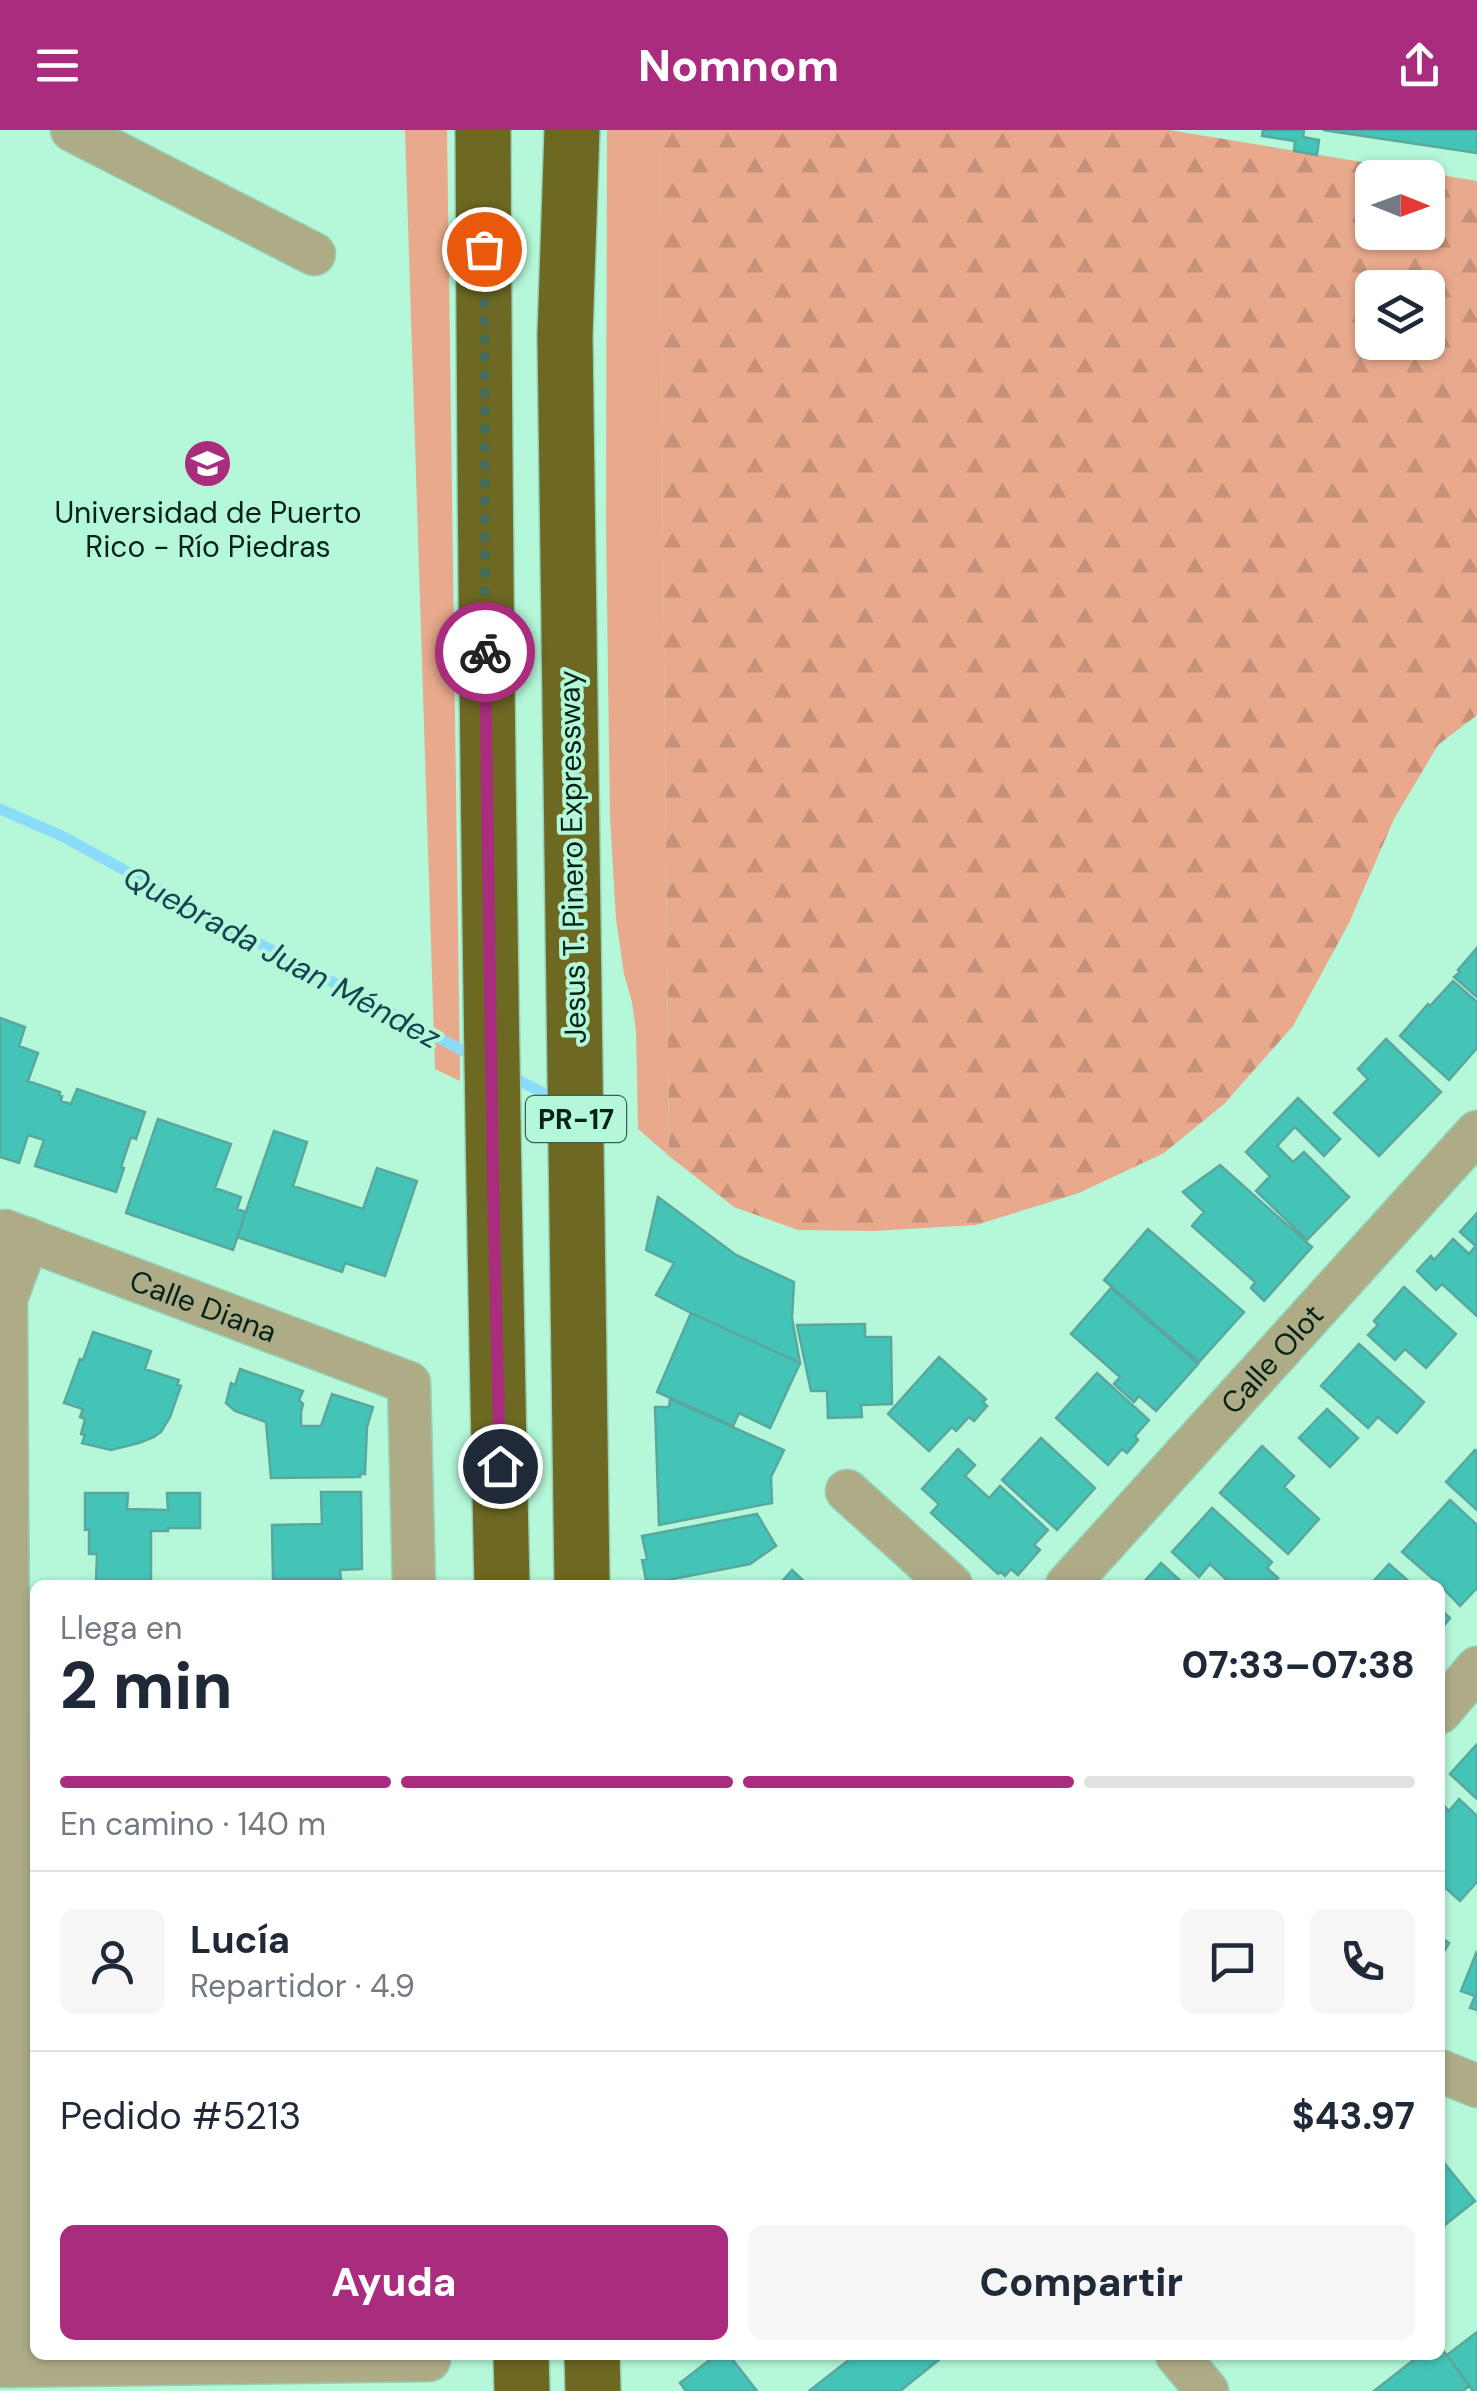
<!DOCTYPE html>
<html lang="es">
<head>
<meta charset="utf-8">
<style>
  body { margin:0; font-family:"DM Sans",sans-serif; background:#f6f6f7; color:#1f2937; height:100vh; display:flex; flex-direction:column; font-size:38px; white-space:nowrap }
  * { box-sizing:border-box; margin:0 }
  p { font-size:32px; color:#747a83 }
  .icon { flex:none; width:55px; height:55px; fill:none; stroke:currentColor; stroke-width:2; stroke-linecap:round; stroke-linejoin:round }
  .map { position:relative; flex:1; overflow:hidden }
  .drawer { position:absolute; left:30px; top:1450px; width:1415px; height:780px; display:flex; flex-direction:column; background:#fff; border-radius:15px; box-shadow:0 2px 8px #0004 }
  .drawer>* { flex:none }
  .needle { width:65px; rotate:91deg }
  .buttons { position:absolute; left:1355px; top:30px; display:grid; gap:20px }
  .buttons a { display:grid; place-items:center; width:90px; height:90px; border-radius:15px; background:#fff; box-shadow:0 2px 8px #0004; font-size:50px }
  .pin { position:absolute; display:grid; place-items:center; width:85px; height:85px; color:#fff; margin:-42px; border:5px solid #fff; border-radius:50%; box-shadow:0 2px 10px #0007 }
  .courier { position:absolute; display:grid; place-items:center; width:100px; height:100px; margin:-50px; border:8px solid #a92c7e; border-radius:50%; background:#fff; color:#222; box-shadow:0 2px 12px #0007 }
  .headline em { font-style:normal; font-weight:800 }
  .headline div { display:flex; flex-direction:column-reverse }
  .headline { display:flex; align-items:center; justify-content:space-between; height:170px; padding:0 30px }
  h1 { font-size:65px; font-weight:800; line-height:75px }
  .bar { display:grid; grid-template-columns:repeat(4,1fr); gap:15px 10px; align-content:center; height:120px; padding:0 30px }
  .bar i { height:12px; border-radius:8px; background:#e0e1e3 }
  .bar .on { background:#a92c7e }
  .bar p { grid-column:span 4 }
  .line { display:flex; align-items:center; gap:25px; padding:0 30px; border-top:2px solid #e0e1e3 }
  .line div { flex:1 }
  .round { display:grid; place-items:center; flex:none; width:105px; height:105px; border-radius:15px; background:#f6f6f7 }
  .cta { display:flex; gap:20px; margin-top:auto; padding:20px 30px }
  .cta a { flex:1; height:115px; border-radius:15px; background:#a92c7e; color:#fff; font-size:40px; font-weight:800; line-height:115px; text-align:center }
  .cta a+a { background:#f6f6f7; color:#1f2937 }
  header { display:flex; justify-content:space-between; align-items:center; height:130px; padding:0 30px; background:#a92c7e; color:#fff; font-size:45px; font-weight:800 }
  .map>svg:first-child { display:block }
  .grass { fill:#e8a98c }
  .forest { fill:url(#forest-firs); fill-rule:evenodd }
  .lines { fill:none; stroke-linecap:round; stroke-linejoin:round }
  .stream { stroke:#8bdbfb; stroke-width:11 }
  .building { fill:#44c4b7; stroke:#59a79e; stroke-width:2.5 }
  .minor-casing { stroke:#95d1b6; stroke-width:45 }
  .motorway-casing { stroke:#95d1b6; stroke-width:58 }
  .minor { stroke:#aeac87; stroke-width:42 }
  .motorway { stroke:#6d6822; stroke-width:55 }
  .done { stroke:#436d5c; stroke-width:10; stroke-dasharray:0 18 }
  .route { stroke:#a92c7e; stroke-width:12 }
  .labels { text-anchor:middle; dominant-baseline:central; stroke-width:8; stroke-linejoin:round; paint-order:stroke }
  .shield { fill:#b4f8d9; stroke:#3a6252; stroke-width:2.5 }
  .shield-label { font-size:28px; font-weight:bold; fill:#062218 }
  .poi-label { font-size:30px; fill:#062218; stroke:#b4f8d9 }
  .street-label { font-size:30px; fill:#062218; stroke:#b4f8d9 }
  .water-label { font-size:32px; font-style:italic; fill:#164455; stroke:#b4f8d9 }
</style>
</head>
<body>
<header><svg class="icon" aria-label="menu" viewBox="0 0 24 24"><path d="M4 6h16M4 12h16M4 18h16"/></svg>Nomnom<svg class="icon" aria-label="share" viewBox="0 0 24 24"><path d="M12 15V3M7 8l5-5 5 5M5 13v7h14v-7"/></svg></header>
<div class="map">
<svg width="1477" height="2261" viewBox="0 0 1477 2261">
  <defs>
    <pattern id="forest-firs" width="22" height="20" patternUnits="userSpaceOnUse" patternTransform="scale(2.5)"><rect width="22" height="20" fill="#e8a98c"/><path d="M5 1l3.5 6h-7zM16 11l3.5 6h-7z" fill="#c69178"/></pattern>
  </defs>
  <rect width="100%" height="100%" fill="#b4f8d9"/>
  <path class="grass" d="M405,0H447L460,951L435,939Z
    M607,0H659L669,1026L638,999L636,901L632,872L624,844L616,789L610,688L606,396Z"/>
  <path class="forest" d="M659,0H1169L1477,51V585L1438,615L1394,689L1349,793L1293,896L1224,974L1164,1023L1079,1063L976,1095L874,1101L798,1100L734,1077L669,1026ZM1372,48H1428V102H1372ZM1372,158H1428V212H1372Z"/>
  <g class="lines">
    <path class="stream" d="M0,679L62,706L239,803L475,927
      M509,945L558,971
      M592,989L617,1003"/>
  </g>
  <path class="building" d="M1263,0H1304L1303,7L1319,10L1317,25L1294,21L1295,11L1262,6Z
    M1323,0H1477V23Z
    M1477,818V867L1454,847L1460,842L1458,840Z
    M1453,851L1477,872V918L1449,950L1400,906L1428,874L1430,876Z
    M0,888L25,897L19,916L38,923L28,951L60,962L59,965L62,966L61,971L71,974L77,959L145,982L136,1009L131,1007L121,1037L124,1038L116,1062L35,1036L44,1010L28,1005L19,1033L0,1027Z
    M1386,909L1441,962L1379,1026L1334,983L1368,949L1358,939Z
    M1298,968L1340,1009L1324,1026L1295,997L1277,1016L1293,1032L1304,1022L1349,1067L1307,1110L1256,1061L1270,1046L1246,1022Z
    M158,989L231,1014L215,1058L241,1067L237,1079L246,1082L233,1120L126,1083Z
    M274,1001L307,1012L293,1056L363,1079L377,1038L417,1051L385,1146L345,1133L342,1142L237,1107Z
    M1220,1035L1312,1117L1264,1171L1251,1158L1255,1152L1192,1096L1204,1082L1183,1062Z
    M658,1067L736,1125L794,1152L792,1188L800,1233L691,1183L656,1165L674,1133L646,1120Z
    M1477,1083V1117L1460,1102Z
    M1148,1099L1244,1182L1199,1232L1104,1150Z
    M1453,1109L1469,1124L1474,1118L1477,1120V1186L1442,1154L1436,1160L1417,1141L1431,1126L1434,1130Z
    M1404,1157L1456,1204L1426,1238L1405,1219L1395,1230L1368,1205L1378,1195L1374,1191Z
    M1111,1158L1198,1234L1156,1281L1139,1266L1134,1272L1114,1254L1120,1247L1071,1204Z
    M691,1183L800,1233L770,1298L739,1283L733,1296L657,1262Z
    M865,1194V1207H891L892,1274L861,1275L862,1287L828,1288L827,1261H811L797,1195Z
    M93,1202L151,1221L145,1239L179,1250L177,1255L181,1256L170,1287L161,1302L154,1307L139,1313L111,1320L82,1313L85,1305L81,1304L85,1289L80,1287L83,1279L64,1273L80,1229L83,1230Z
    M1359,1214L1424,1272L1397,1303L1378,1287L1368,1298L1321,1256Z
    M939,1227L986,1269L983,1272L987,1276L974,1291L969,1287L956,1301L952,1297L929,1321L888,1284Z
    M240,1239L303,1261L299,1270L303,1274L301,1282V1296H321L332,1264L373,1277L367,1297L365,1344H360V1347L271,1348L266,1292L235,1281L226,1273L231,1253L235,1255Z
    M1097,1243L1149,1290L1135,1306L1138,1310L1127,1323L1122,1319L1108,1335L1056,1288Z
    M670,1269L784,1320L771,1347L772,1373L659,1395L655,1277H669Z
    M1327,1279L1358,1308L1330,1337L1299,1308Z
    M1041,1308L1095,1358L1057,1400L1002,1350Z
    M1262,1316L1294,1346L1284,1357L1319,1389L1288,1424L1220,1363Z
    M958,1319L975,1335L965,1346L989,1368L1000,1356L1048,1400L1034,1415L1040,1420L1018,1445L1011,1439L1005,1446L1001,1442L998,1444L931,1383L939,1374L922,1359Z
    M1475,1320L1477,1322V1380L1446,1352Z
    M321,1362H361L362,1439L340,1440L341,1449H273L272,1395L322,1394Z
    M85,1363H128L127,1379L168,1380L167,1363H200V1398H168V1401H151V1452H96L97,1424H89V1399L85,1400Z
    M1450,1370L1477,1395V1458L1460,1476L1440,1455L1402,1422Z
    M1212,1378L1272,1432L1267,1438L1278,1448L1271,1455H1232L1210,1434L1199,1447L1172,1422Z
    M757,1384L776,1416L750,1434L652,1453L651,1450H646L642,1430L647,1429L642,1406Z
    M1161,1433L1185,1455H1141Z
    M1389,1434L1413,1455H1370Z
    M792,1440L808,1455H779Z
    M1440,1479L1450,1488L1440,1500Z
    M1477,1614V1669L1450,1644Z
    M1459,1669L1477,1686V1752L1460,1771L1440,1753V1672L1449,1681Z
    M1440,1807L1449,1813L1440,1829Z
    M1477,1821V1880L1470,1878L1475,1866L1461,1861Z
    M1441,2029L1475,2071L1440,2099V2030Z
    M1477,2202V2261H1473L1447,2225Z
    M1440,2216L1469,2256L1463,2261H1374L1420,2225H1440Z
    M716,2225H729L757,2261H686L680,2253Z
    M855,2225H945L900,2261H809Z"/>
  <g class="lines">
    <defs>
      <g id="minor">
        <path d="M72,0L314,124"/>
        <path id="s1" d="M5,1101L409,1253L414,1455"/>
        <path d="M847,1361L951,1455"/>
        <path id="s2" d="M1067,1455L1477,1002"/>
        <path d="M1440,1582L1477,1538"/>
        <path d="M1440,1941L1477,1956"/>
        <path d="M1177,2225L1207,2261"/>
        <path d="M0,2236L429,2230"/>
        <path d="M12,2236L6,1169L28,1109"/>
      </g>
      <path id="motorway" d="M483,0C485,485 491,970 502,1455
        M572,0L565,206L582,1455
        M521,2225L522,2261
        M592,2225L593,2261"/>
    </defs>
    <use href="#minor" class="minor-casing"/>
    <use href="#motorway" class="motorway-casing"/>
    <use href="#minor" class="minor"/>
    <use href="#motorway" class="motorway"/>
  </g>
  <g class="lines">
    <path class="done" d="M484,119L485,522"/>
    <path class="route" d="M485,522L493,1058L500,1336"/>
  </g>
  <defs>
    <symbol id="university-disc" viewBox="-11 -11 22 22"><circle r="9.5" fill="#a92c7e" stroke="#b4f8d9"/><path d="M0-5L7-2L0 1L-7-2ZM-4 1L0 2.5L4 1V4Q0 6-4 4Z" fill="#fff"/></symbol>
  </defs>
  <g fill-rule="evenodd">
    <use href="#university-disc" x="180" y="306" width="55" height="55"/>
  </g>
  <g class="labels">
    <rect class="shield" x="526" y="966" width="100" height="46" rx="8"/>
    <g class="shield-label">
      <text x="576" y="989">PR-17</text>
    </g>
    <g class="poi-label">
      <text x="208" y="382">Universidad de Puerto<tspan x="208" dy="34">Rico - Río Piedras</tspan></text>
    </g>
    <g class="street-label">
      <text transform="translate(572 727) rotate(-91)">Jesus T. Pinero Expressway</text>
      <text stroke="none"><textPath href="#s1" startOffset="212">Calle Diana</textPath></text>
      <text stroke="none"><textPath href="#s2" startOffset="305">Calle Olot</textPath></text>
    </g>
    <g class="water-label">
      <text transform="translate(282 827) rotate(28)">Quebrada Juan Méndez</text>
    </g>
  </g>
</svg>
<div class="buttons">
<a><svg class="needle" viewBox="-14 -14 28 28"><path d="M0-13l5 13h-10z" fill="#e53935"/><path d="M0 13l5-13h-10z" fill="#747a83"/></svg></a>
<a><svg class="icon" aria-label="layers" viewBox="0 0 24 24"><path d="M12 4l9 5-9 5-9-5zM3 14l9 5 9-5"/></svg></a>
</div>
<div class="pin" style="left:484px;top:119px;background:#ea580c"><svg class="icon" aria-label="bag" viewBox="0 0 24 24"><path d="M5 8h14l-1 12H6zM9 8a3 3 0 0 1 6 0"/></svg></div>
<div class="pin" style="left:500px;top:1336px;background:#1f2937"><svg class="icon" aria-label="home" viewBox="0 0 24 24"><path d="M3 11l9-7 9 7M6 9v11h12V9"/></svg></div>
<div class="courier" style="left:485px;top:522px"><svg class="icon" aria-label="bike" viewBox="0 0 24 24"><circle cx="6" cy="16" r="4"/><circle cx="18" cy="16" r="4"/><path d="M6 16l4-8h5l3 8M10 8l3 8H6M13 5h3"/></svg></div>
<section class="drawer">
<div class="headline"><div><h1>2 min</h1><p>Llega en</p></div><em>07:33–07:38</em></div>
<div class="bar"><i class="on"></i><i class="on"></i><i class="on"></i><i></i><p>En camino · 140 m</p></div>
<div class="line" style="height:180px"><a class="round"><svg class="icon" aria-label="person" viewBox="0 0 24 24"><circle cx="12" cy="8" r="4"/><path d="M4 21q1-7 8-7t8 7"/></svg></a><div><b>Lucía</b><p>Repartidor · 4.9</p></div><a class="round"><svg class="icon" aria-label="chat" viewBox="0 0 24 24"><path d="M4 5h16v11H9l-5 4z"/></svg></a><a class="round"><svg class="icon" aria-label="phone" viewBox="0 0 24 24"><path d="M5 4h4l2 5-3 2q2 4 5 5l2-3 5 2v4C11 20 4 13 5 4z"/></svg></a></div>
<div class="line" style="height:130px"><div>Pedido #5213</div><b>$43.97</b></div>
<div class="cta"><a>Ayuda</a><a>Compartir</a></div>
</section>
</div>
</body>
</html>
